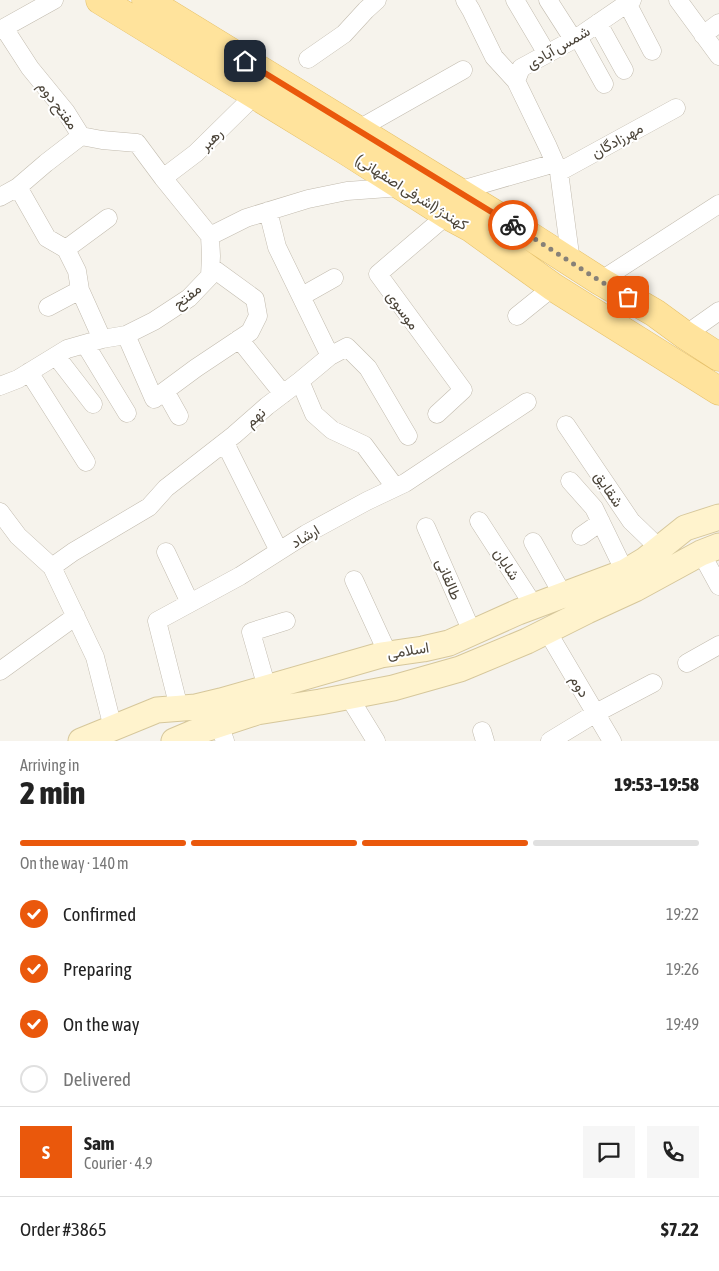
<!DOCTYPE html>
<html lang="en">
<head>
<meta charset="utf-8">
<style>
  body { margin:0; font-family:"Asap Condensed",Vazirmatn,sans-serif; background:#f6f6f6; color:#222; height:100vh; display:flex; flex-direction:column; font-size:19px; white-space:nowrap }
  * { box-sizing:border-box; margin:0 }
  p { font-size:16px; color:#767676 }
  .icon { flex:none; width:28px; height:28px; fill:none; stroke:currentColor; stroke-width:2; stroke-linecap:round; stroke-linejoin:round }
  .map { position:relative; height:741px; overflow:hidden }
  .sheet { display:flex; flex-direction:column; background:#fff; flex:1 }
  .sheet>* { flex:none }
  .pin { position:absolute; display:grid; place-items:center; width:42px; height:42px; color:#fff; margin:-21px; border-radius:10px; box-shadow:0 2px 8px #0006 }
  .courier { position:absolute; display:grid; place-items:center; width:50px; height:50px; margin:-25px; border:4px solid #ea580c; border-radius:50%; background:#fff; color:#222; box-shadow:0 1px 6px #0007 }
  .headline em { font-style:normal; font-weight:800 }
  .headline div { display:flex; flex-direction:column-reverse }
  .headline { display:flex; align-items:center; justify-content:space-between; height:85px; padding:0 20px }
  h1 { font-size:32px; font-weight:800; line-height:38px }
  .bar { display:grid; grid-template-columns:repeat(4,1fr); gap:8px 5px; align-content:center; height:60px; padding:0 20px }
  .bar i { height:6px; border-radius:4px; background:#e0e0e0 }
  .bar .on { background:#ea580c }
  .bar p { grid-column:span 4 }
  .line { display:flex; align-items:center; gap:12px; padding:0 20px; border-top:1px solid #e0e0e0 }
  .line div { flex:1 }
  .round { display:grid; place-items:center; flex:none; width:52px; height:52px; border-radius:0px; background:#f6f6f6 }
  ol { padding:0 20px; list-style:none }
  li { display:flex; align-items:center; gap:15px; height:55px }
  li p { margin-inline-start:auto }
  li .icon { padding:5px; border-radius:50%; background:#ea580c; color:#fff; stroke-width:4 }
  li:last-child { color:#767676 }
  li i { width:28px; height:28px; border:2px solid #e0e0e0; border-radius:50% }
  .map>svg:first-child { display:block }
  .lines { fill:none; stroke-linecap:round; stroke-linejoin:round }
  .street-casing { stroke:#c2bbae; stroke-width:19 }
  .secondary-casing { stroke:#d6c79b; stroke-width:27 }
  .primary-casing { stroke:#e6c16a; stroke-width:29 }
  .street { stroke:#fff; stroke-width:18 }
  .secondary { stroke:#fff3cd; stroke-width:25 }
  .primary { stroke:#ffe39c; stroke-width:28 }
  .done { stroke:#878178; stroke-width:5; stroke-dasharray:0 9 }
  .route { stroke:#ea580c; stroke-width:6 }
  .labels { text-anchor:middle; dominant-baseline:central; stroke-width:4; stroke-linejoin:round; paint-order:stroke }
  .street-label { font-size:15px; fill:#4b4439; stroke:#fff }
</style>
</head>
<body>
<div class="map">
<svg width="719" height="741" viewBox="0 0 719 741">
  <rect width="100%" height="100%" fill="#f6f3ec"/>
  <g class="lines">
    <defs>
      <path id="street" d="M465,0L471,10L494,57L516,81
        M515,0L547,54
        M548,0L573,39
        M678,0L719,56
        M627,3L652,51
        M598,23L624,70
        M4,28L30,68L66,112L81,136L102,140L137,143L163,178L210,236
        M0,30L54,0
        M703,35L719,23
        M578,37L604,84
        M308,59L344,34L366,10L377,0
        M357,130L463,70
        M559,172L676,108
        M163,178L196,153L255,95
        M18,187L47,238L66,249L77,271L80,290L102,339
        M458,191L555,163
        M0,197L18,187L46,163L81,136
        M66,249L108,218
        M571,262L559,172L548,147L516,81L521,68L578,37L632,0
        M600,281L719,204
        M302,296L334,278
        M48,307L80,290
        M517,316L553,287
        M126,335L154,399L196,368L250,332L258,316L255,299L211,267
        M685,335L719,311
        M239,339L283,394
        M85,344L127,413
        M56,356L93,404
        M330,356L347,347L368,368L408,436
        M29,372L86,462
        M300,381L314,414L332,430L364,445L395,487
        M0,386L18,379L67,349L102,339L126,335L154,321L189,298L210,276L211,256L210,236L246,218L308,199L347,191L402,187
        M165,391L179,416
        M437,414L463,390L378,274L447,215
        M566,425L631,521L659,548
        M225,443L279,551
        M570,481L594,508L625,572
        M0,512L18,536L52,567L95,657L113,728
        M479,521L534,606
        M426,527L472,632
        M581,536L601,522
        M533,542L563,595
        M166,552L190,603
        M701,553L719,586
        M52,567L73,552L149,507L166,488L234,435L267,406L300,381L330,356L277,247L268,211
        M354,580L388,654
        M547,631L612,741
        M687,663L719,645
        M0,671L76,616
        M267,688L251,632L286,621
        M349,697L376,741
        M179,708L157,621L240,576L306,534L367,501L405,483L527,402
        M215,714L225,741
        M482,731L485,741
        M550,741L596,713L653,683"/>
      <path id="secondary" d="M81,741L157,710L196,707L221,701L381,655L423,649L449,643L518,612L625,572L645,560L685,528L719,517
        M174,741L193,733L257,712L320,702L393,688L460,669L527,641L587,611L635,589L701,553L719,546"/>
      <path id="primary" d="M100,0L348,152L447,215L471,228L553,287L719,391
        M146,0L516,227L600,281L655,313L685,335L719,357"/>
    </defs>
    <use href="#street" class="street-casing"/>
    <use href="#secondary" class="secondary-casing"/>
    <use href="#primary" class="primary-casing"/>
    <use href="#street" class="street"/>
    <use href="#secondary" class="secondary"/>
    <use href="#primary" class="primary"/>
  </g>
  <g class="lines">
    <path class="done" d="M513,225L600,281L628,297"/>
    <path class="route" d="M245,61L513,225"/>
  </g>
  <g class="labels">
    <g class="street-label">
      <text transform="translate(558 47) rotate(-30)">شمس آبادی</text>
      <text transform="translate(58 105) rotate(53)">مفتح دوم</text>
      <text transform="translate(211 139) rotate(-44)">رهبر</text>
      <text transform="translate(617 140) rotate(-29)">مهرزادگان</text>
      <text transform="translate(412 192) rotate(32)">کهندژ (اشرفی اصفهانی)</text>
      <text transform="translate(187 296) rotate(-39)">مفتح</text>
      <text transform="translate(403 310) rotate(54)">موسوی</text>
      <text transform="translate(255 417) rotate(-42)">نهم</text>
      <text transform="translate(609 489) rotate(56)">شقایق</text>
      <text transform="translate(305 536) rotate(-31)">ارشاد</text>
      <text transform="translate(507 564) rotate(57)">شایان</text>
      <text transform="translate(449 579) rotate(67)">طالقانی</text>
      <text transform="translate(408 650) rotate(-9)">اسلامی</text>
      <text transform="translate(580 686) rotate(59)">دوم</text>
    </g>
  </g>
</svg>
<div class="pin" style="left:628px;top:297px;background:#ea580c"><svg class="icon" aria-label="bag" viewBox="0 0 24 24"><path d="M5 8h14l-1 12H6zM9 8a3 3 0 0 1 6 0"/></svg></div>
<div class="pin" style="left:245px;top:61px;background:#1f2937"><svg class="icon" aria-label="home" viewBox="0 0 24 24"><path d="M3 11l9-7 9 7M6 9v11h12V9"/></svg></div>
<div class="courier" style="left:513px;top:225px"><svg class="icon" aria-label="bike" viewBox="0 0 24 24"><circle cx="6" cy="16" r="4"/><circle cx="18" cy="16" r="4"/><path d="M6 16l4-8h5l3 8M10 8l3 8H6M13 5h3"/></svg></div>
</div>
<section class="sheet">
<div class="headline"><div><h1>2 min</h1><p>Arriving in</p></div><em>19:53–19:58</em></div>
<div class="bar"><i class="on"></i><i class="on"></i><i class="on"></i><i></i><p>On the way · 140 m</p></div>
<ol>
<li><svg class="icon" aria-label="check" viewBox="0 0 24 24"><path d="M5 12l5 5 9-10"/></svg>Confirmed<p>19:22</p></li>
<li><svg class="icon" aria-label="check" viewBox="0 0 24 24"><path d="M5 12l5 5 9-10"/></svg>Preparing<p>19:26</p></li>
<li><svg class="icon" aria-label="check" viewBox="0 0 24 24"><path d="M5 12l5 5 9-10"/></svg>On the way<p>19:49</p></li>
<li><i></i>Delivered</li>
</ol>
<div class="line" style="height:90px"><b class="round" style="background:#ea580c;color:#fff">S</b><div><b>Sam</b><p>Courier · 4.9</p></div><a class="round"><svg class="icon" aria-label="chat" viewBox="0 0 24 24"><path d="M4 5h16v11H9l-5 4z"/></svg></a><a class="round"><svg class="icon" aria-label="phone" viewBox="0 0 24 24"><path d="M5 4h4l2 5-3 2q2 4 5 5l2-3 5 2v4C11 20 4 13 5 4z"/></svg></a></div>
<div class="line" style="height:65px"><div>Order #3865</div><b>$7.22</b></div>
</section>
</body>
</html>
